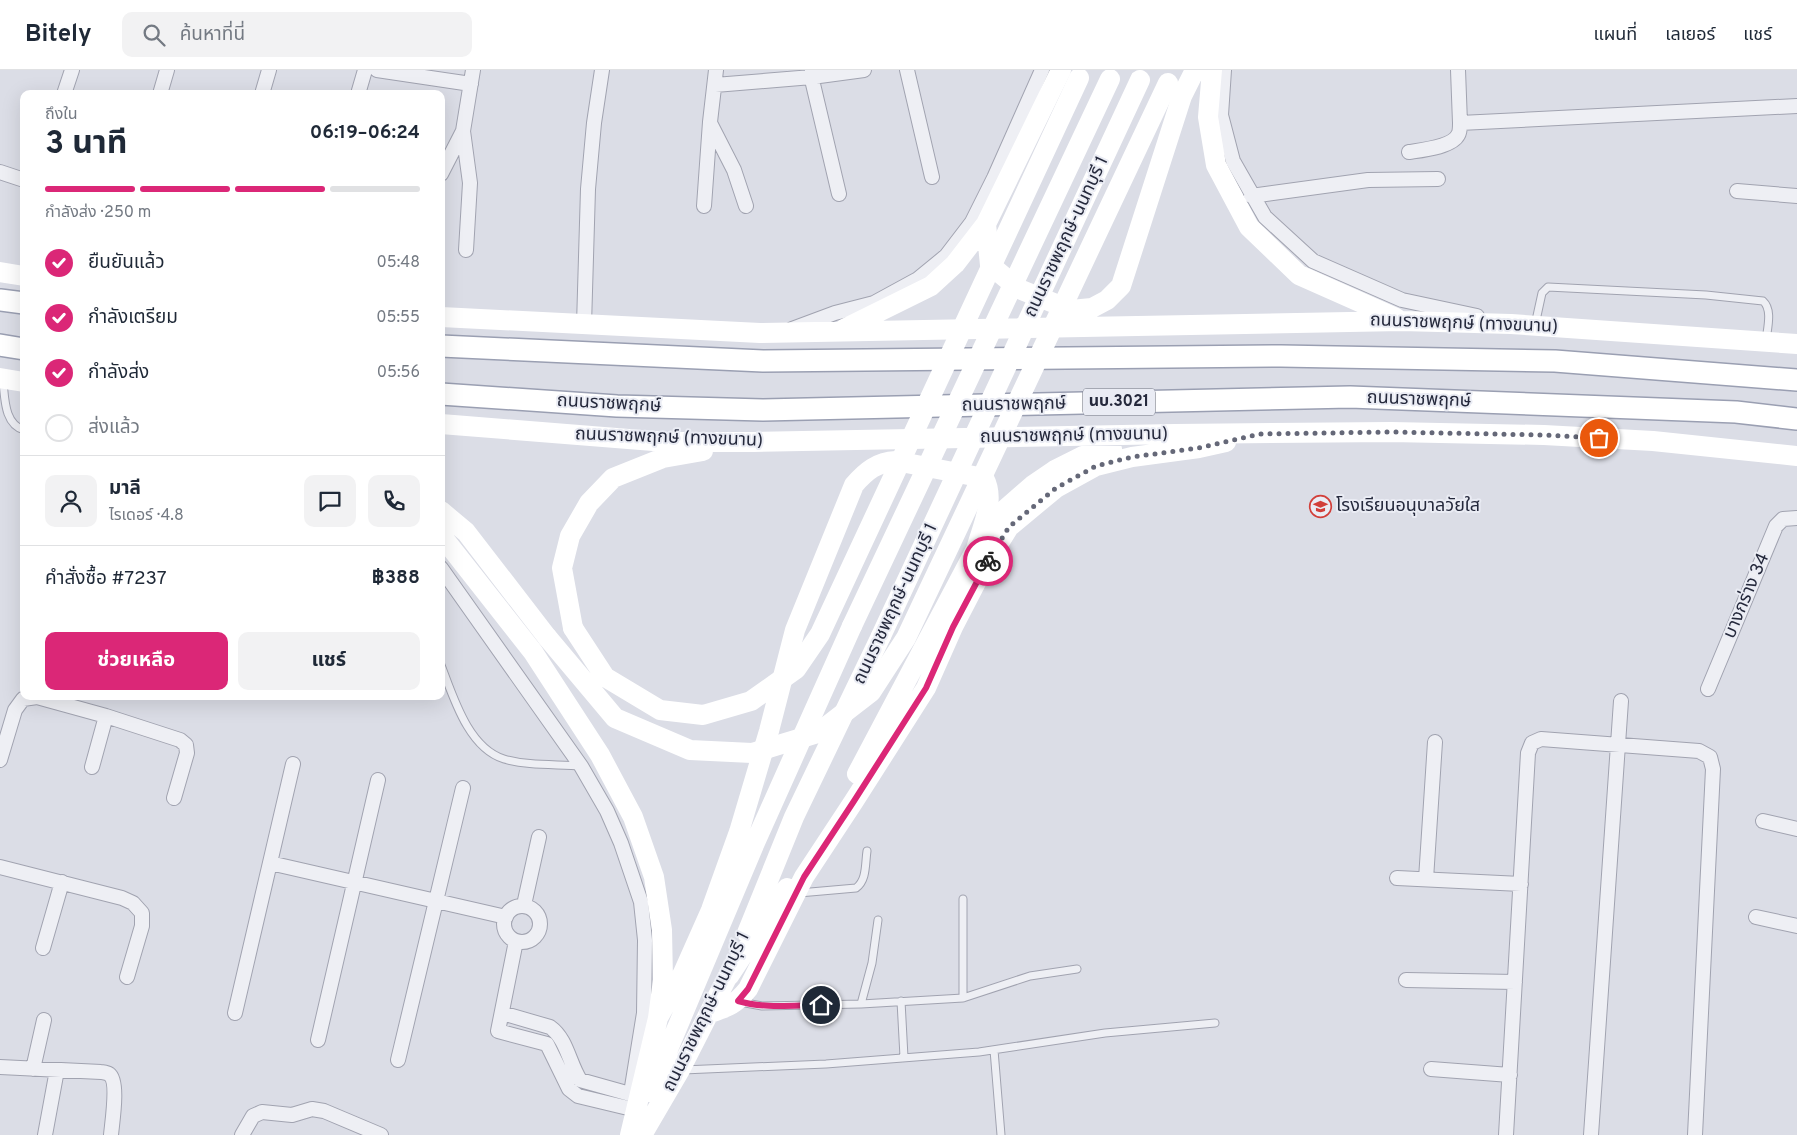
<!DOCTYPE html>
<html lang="th">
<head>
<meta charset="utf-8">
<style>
  body { margin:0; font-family:Overpass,"Noto Sans Thai",sans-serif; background:#f2f2f3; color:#1f2937; height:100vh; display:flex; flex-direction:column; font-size:19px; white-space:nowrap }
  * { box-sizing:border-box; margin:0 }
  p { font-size:16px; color:#747a83 }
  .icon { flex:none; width:28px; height:28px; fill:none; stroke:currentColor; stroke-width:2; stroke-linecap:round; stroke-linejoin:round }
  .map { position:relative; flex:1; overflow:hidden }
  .drawer { position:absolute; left:20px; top:20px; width:425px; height:610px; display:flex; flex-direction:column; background:#fff; border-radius:10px; box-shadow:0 5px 20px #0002 }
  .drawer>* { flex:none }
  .pin { position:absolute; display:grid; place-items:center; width:42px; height:42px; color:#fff; margin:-21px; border:2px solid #fff; border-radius:50%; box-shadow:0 1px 5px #0007 }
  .courier { position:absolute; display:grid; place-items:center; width:50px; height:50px; margin:-25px; border:4px solid #db2777; border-radius:50%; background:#fff; color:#222; box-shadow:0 1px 6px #0007 }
  .overview em { font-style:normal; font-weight:700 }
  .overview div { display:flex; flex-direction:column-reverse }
  .overview { display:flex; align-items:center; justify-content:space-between; height:85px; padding:0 25px }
  h1 { font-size:32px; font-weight:700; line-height:38px }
  .bar { display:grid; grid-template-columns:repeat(4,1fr); gap:8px 5px; align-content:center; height:60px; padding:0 25px }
  .bar i { height:6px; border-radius:4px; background:#e0e1e3 }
  .bar .current { background:#db2777 }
  .bar p { grid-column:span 4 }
  .line { display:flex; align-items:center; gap:12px; padding:0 25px; border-top:1px solid #e0e1e3 }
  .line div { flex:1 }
  .round { display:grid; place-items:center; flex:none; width:52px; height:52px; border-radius:10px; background:#f2f2f3 }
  ol { padding:0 25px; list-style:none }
  li { display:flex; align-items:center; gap:15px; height:55px }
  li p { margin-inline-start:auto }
  li .icon { padding:5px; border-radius:50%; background:#db2777; color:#fff; stroke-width:4 }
  li:last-child { color:#747a83 }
  li i { width:28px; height:28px; border:2px solid #e0e1e3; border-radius:50% }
  .action { display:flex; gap:10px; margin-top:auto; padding:10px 25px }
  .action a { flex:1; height:58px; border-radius:10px; background:#db2777; color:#fff; font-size:20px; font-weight:700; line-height:58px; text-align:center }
  .action a+a { background:#f2f2f3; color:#1f2937 }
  header { display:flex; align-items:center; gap:30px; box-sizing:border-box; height:70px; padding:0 25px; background:#fff; border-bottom:1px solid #e0e1e3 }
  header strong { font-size:24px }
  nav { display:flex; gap:28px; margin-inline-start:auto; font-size:18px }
  .search { width:350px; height:45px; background:#f2f2f3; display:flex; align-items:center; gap:12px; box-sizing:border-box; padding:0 18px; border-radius:10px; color:#747a83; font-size:19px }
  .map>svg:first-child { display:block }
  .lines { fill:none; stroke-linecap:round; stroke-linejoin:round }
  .service-casing { stroke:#a1a3b0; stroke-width:9 }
  .minor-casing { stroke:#a1a3b0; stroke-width:16 }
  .primary-casing { stroke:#9a9fb2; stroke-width:24 }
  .service { stroke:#eeeff4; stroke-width:7 }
  .minor { stroke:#eeeff4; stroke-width:14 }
  .secondary { stroke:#fff; stroke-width:20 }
  .primary { stroke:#fff; stroke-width:21 }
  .secondary-bridge { stroke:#fff; stroke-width:20 }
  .done { stroke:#656878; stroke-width:5; stroke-dasharray:0 9 }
  .route { stroke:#db2777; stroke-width:6 }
  .labels { text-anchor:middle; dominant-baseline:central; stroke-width:4; stroke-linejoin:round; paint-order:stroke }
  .shield { fill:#eaecf4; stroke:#606473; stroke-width:1 }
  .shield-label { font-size:16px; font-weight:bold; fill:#25293c }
  .street-label { font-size:18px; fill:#25293c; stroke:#eaecf4 }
  .poi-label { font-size:18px; fill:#25293c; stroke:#eaecf4; text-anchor:start }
</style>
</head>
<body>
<header>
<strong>Bitely</strong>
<div class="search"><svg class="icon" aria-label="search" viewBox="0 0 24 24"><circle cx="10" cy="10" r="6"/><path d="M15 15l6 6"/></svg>ค้นหาที่นี่</div>
<nav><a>แผนที่</a><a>เลเยอร์</a><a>แชร์</a></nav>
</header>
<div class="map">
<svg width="1797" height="1065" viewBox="0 0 1797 1065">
  <rect width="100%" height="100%" fill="#dbdde6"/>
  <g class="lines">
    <defs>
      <path id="service" d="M1535,255L1542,223L1548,217L1706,225L1763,231C1773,240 1767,259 1766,271
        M3,312C5,328 4,354 24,360
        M441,595C453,626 468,678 504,689C528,696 556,694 581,696
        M799,823L856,818C867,810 865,794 867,781
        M963,928V829
        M901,931L904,987
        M740,932L762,936L861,934L963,928L1030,906L1077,899
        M861,934L872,893L878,850
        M994,980L1001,1065
        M683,1000L826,994L979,982L1105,963L1215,953"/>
      <path id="minor" d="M377,0L471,14
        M812,0L813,14L839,124
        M907,0L932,107
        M1224,0L1221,45L1233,91L1265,147L1313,191L1402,230L1477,246
        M1458,0L1460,53L1797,36
        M715,15L812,7L864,0
        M64,24L72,0
        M160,24L167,0
        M262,24L269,0
        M358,24L365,0
        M710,53L734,100L746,136
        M1409,82C1422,80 1452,77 1458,65C1460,62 1460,57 1460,53
        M0,102L24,110
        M441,104L463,61
        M1737,121L1797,126
        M1251,126L1368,110L1438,109
        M704,136L710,52L716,0
        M466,180L470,113L463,61L473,0
        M584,255L588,119L594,53L602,0
        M792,259L835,243L874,233L918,209L946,186L972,152L994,108L1042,0
        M441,498L581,696L607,741L621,773L641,832L645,870L644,943L631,1023
        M1708,619L1776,456L1783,449L1797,448
        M0,690L15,640L23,629L37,627L106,646L180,670L186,675L187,683L174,728
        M92,697L106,646
        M1763,751L1797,759
        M270,793L506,847
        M0,797L122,828L133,833L142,843V856L127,907
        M1397,808L1521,814
        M1426,809L1435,672
        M524,835L539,767
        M504 854a18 18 0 1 1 36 0a18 18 0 1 1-36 0Z
        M1756,847L1797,856
        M516,871L498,961L547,974L569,1019L578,1026L628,1038
        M43,878L62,812
        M1406,910L1515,912
        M235,943L293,694
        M502,943L550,957C567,969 569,993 580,1010L630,1024
        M318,970L378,710
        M398,990L463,718
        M0,997L101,1002C102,1002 108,1003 109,1004C119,1011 112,1053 111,1065
        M33,999L44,950
        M1431,999L1510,1005
        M45,1065L57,1000
        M242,1065L253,1046L262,1042L292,1045L312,1039L324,1041L381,1065
        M1506,1065L1528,683L1532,673L1541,669L1699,681L1710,687L1713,699L1695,1065
        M1591,1065L1621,631"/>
      <path id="primary" d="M0,230L24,233
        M0,275L24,279
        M441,276L763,291L1281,286L1555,291L1797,310
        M441,324L617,336L763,340L1350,327L1736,342L1797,349"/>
    </defs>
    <use href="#service" class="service-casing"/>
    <use href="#minor" class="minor-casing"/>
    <use href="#primary" class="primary-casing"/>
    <use href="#service" class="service"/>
    <use href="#minor" class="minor"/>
    <path class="secondary" d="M1212,0L1208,47L1216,95L1249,157L1299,205L1396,248
      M986,154L990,195L1019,219L1071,240L1092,238L1107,230L1121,216L1182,26L1195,0
      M0,202L24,206
      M441,247L760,263L1402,251L1511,254L1797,274
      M844,259L931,216L955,194L986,154L1061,0
      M0,308L24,312
      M441,354L666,372H754L1175,364L1391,362L1544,365L1653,371L1797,386
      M441,441L466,462L547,567
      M441,465L533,582L600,685L633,747L654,807L662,860L663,910L658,948L630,1065
      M573,558L562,498L570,466L589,433L613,408L663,388L703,381
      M857,704L976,479L1002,442L1033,415L1055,400L1083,386L1112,379
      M747,863L794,747L881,566
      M729,906L787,818
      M710,943C728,937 735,935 748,919L804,807L854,731L926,618L953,557L983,499L1009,457L1056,418L1096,396L1132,387L1199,378L1226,372
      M658,948L683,903L711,840L739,762L769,661L795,560L854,415C866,401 877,392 896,391L984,408C996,430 982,457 976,479
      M650,1022L754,775L852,556
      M642,1065L680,1000L734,894"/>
    <use href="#primary" class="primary"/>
    <path class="secondary-bridge" d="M852,556L1110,9
      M573,558L605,607L660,640L703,645L751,631L796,599L820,564L1079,8
      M881,566L1140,10
      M547,567L615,648L690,680L752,683L818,663L871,622L906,568L1168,13"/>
  </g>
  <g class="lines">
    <path class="done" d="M988,491L1009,457L1056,418L1096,396L1132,387L1199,378L1260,364L1391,362L1544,365L1599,368"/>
    <path class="route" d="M821,935C794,935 765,939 738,931L748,919L804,807L854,731L926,618L953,557L988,491"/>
  </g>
  <defs>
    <symbol id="school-ring" viewBox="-11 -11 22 22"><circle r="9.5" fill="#eaecf4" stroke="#d23f3a" stroke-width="1.5"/><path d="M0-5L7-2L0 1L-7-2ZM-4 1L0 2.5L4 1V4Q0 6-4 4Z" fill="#d23f3a"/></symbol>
  </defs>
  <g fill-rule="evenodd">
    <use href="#school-ring" x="1308" y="424" width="25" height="25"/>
  </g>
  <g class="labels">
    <rect class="shield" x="1083" y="318.5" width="72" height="27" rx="4"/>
    <g class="shield-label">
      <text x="1119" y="332">นบ.3021</text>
    </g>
    <g class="street-label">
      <text transform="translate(1067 167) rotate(-65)">ถนนราชพฤกษ์-นนทบุรี 1</text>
      <text transform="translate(1464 254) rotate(2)">ถนนราชพฤกษ์ (ทางขนาน)</text>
      <text transform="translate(1419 330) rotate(2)">ถนนราชพฤกษ์</text>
      <text transform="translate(609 334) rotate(3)">ถนนราชพฤกษ์</text>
      <text transform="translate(1014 335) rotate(-1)">ถนนราชพฤกษ์</text>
      <text transform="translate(1074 366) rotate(-1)">ถนนราชพฤกษ์ (ทางขนาน)</text>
      <text transform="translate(669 368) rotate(2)">ถนนราชพฤกษ์ (ทางขนาน)</text>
      <text transform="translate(1747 526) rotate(-67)">บางกร่าง 34</text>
      <text transform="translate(896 534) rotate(-65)">ถนนราชพฤกษ์-นนทบุรี 1</text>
      <text transform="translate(707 942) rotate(-64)">ถนนราชพฤกษ์-นนทบุรี 1</text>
    </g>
    <g class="poi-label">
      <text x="1336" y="436">โรงเรียนอนุบาลวัยใส</text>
    </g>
  </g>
</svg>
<div class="pin" style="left:1599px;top:368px;background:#ea580c"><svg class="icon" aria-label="bag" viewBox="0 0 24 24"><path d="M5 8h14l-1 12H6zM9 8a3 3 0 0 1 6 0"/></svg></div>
<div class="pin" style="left:821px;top:935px;background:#1f2937"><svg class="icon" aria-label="home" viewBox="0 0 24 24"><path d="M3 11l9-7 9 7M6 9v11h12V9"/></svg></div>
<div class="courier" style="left:988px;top:491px"><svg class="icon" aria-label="bike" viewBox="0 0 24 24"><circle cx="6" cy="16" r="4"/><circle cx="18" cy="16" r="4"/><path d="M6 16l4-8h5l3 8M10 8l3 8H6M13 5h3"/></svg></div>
<section class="drawer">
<div class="overview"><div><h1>3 นาที</h1><p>ถึงใน</p></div><em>06:19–06:24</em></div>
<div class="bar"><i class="current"></i><i class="current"></i><i class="current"></i><i></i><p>กำลังส่ง · 250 m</p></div>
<ol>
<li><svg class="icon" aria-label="check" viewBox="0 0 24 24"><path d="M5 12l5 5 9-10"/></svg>ยืนยันแล้ว<p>05:48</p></li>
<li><svg class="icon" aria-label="check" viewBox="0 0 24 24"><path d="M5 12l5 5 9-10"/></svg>กำลังเตรียม<p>05:55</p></li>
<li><svg class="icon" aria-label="check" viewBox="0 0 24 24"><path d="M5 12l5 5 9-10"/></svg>กำลังส่ง<p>05:56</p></li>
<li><i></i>ส่งแล้ว</li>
</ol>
<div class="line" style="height:90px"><a class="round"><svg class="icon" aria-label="person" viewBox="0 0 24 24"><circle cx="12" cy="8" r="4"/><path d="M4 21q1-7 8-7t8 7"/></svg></a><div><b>มาลี</b><p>ไรเดอร์ · 4.8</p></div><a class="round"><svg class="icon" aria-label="chat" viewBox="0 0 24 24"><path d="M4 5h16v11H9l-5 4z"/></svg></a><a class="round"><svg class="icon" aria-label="phone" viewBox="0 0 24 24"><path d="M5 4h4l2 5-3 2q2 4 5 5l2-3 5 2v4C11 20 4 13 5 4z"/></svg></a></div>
<div class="line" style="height:65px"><div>คำสั่งซื้อ #7237</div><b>฿388</b></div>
<div class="action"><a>ช่วยเหลือ</a><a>แชร์</a></div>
</section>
</div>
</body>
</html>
